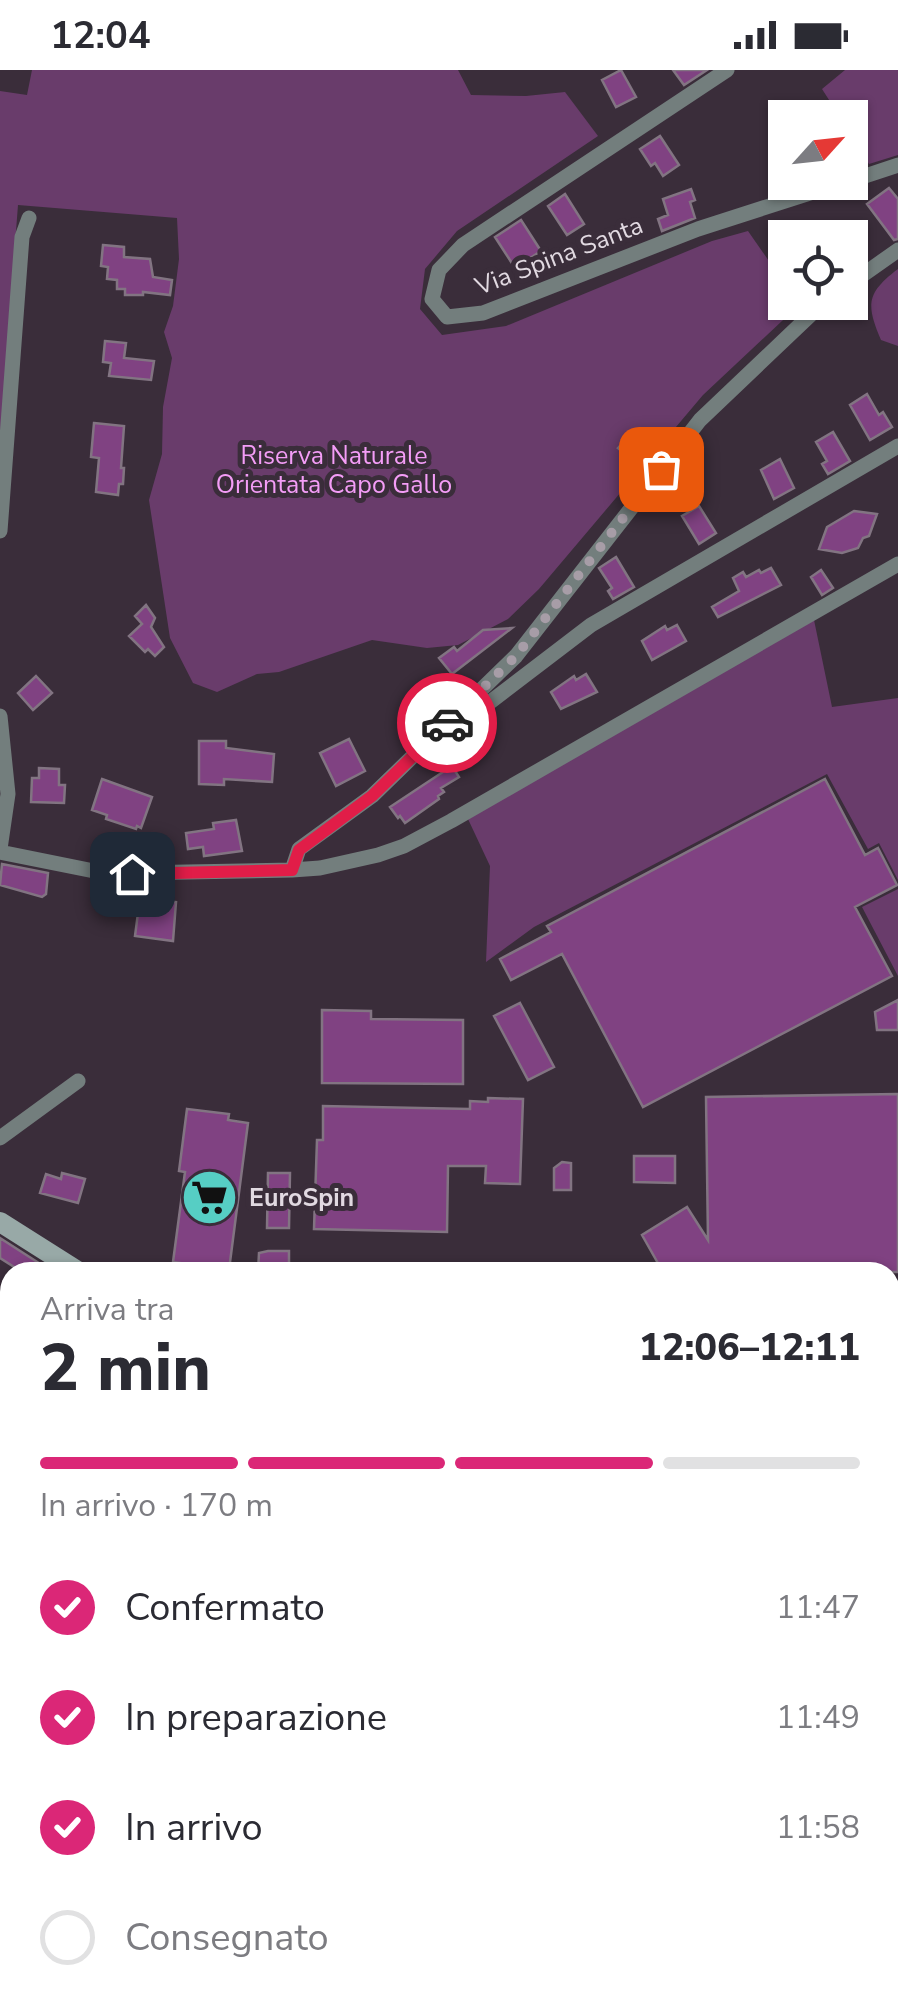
<!DOCTYPE html>
<html lang="it">
<head>
<meta charset="utf-8">
<style>
  body { margin:0; font-family:"Nunito Sans",sans-serif; background:#f2f2f3; color:#2b2b33; height:100vh; display:flex; flex-direction:column; font-size:38px; white-space:nowrap }
  * { box-sizing:border-box; margin:0 }
  p { font-size:32px; color:#7c7c81 }
  .icon { flex:none; width:55px; height:55px; fill:none; stroke:currentColor; stroke-width:2; stroke-linecap:round; stroke-linejoin:round }
  .map { position:relative; flex:1; overflow:hidden }
  .drawer { position:absolute; left:0px; top:1192px; width:900px; height:752px; display:flex; flex-direction:column; background:#fff; border-radius:30px 30px 0 0; box-shadow:0 2px 8px #0004 }
  .drawer>* { flex:none }
  .needle { width:65px; rotate:63deg }
  .tools { position:absolute; left:768px; top:30px; display:grid; gap:20px }
  .tools a { display:grid; place-items:center; width:100px; height:100px; border-radius:0px; background:#fff; box-shadow:0 2px 8px #0004; font-size:50px }
  .pin { position:absolute; display:grid; place-items:center; width:85px; height:85px; color:#fff; margin:-42px; border-radius:20px; box-shadow:0 5px 15px #0006 }
  .courier { position:absolute; display:grid; place-items:center; width:100px; height:100px; margin:-50px; border:8px solid #e11d48; border-radius:50%; background:#fff; color:#222; box-shadow:0 2px 12px #0007 }
  .summary em { font-style:normal; font-weight:800 }
  .summary div { display:flex; flex-direction:column-reverse }
  .summary { display:flex; align-items:center; justify-content:space-between; height:170px; padding:0 40px }
  h1 { font-size:65px; font-weight:800; line-height:75px }
  .bar { display:grid; grid-template-columns:repeat(4,1fr); gap:15px 10px; align-content:center; height:120px; padding:0 40px }
  .bar i { height:12px; border-radius:8px; background:#e1e1e2 }
  .bar .selected { background:#db2777 }
  .bar p { grid-column:span 4 }
  ol { padding:0 40px; list-style:none }
  li { display:flex; align-items:center; gap:30px; height:110px }
  li p { margin-inline-start:auto }
  li .icon { padding:10px; border-radius:50%; background:#db2777; color:#fff; stroke-width:4 }
  li:last-child { color:#7c7c81 }
  li i { width:55px; height:55px; border:5px solid #e1e1e2; border-radius:50% }
  .status { display:flex; justify-content:space-between; align-items:center; height:70px; padding:0 50px; background:#fff; direction:ltr }
  .status svg { height:28px; fill:currentColor }
  .map>svg:first-child { display:block }
  .green { fill:#693c6b }
  .building { fill:#804282; stroke:#827482; stroke-width:2.5 }
  .lines { fill:none; stroke-linecap:round; stroke-linejoin:round }
  .street { stroke:#737e7d; stroke-width:15 }
  .secondary { stroke:#98a9a7; stroke-width:20 }
  .done { stroke:#a79da7; stroke-width:10; stroke-dasharray:0 18 }
  .route { stroke:#e11d48; stroke-width:12 }
  .labels { text-anchor:middle; dominant-baseline:central; stroke-width:10; stroke-linejoin:round; paint-order:stroke }
  .street-label { font-size:25px; fill:#e1d9e1; stroke:#3a2d3a }
  .park-label { font-size:25px; fill:#f49df7; stroke:#3a2d3a }
  .poi-label { font-size:25px; font-weight:bold; fill:#e1d9e1; stroke:#3a2d3a; text-anchor:start }
</style>
</head>
<body>
<div class="status"><b>12:04</b><svg viewBox="0 0 49 12"><path d="M0 12V9h3v3zM5 12V6h3v6zM10 12V3h3v9zM15 12V0h3v12zM26 1h20v11H26zM47 4h2v5h-2z"/></svg></div>
<div class="map">
<svg width="898" height="1944" viewBox="0 0 898 1944">
  <rect width="100%" height="100%" fill="#3a2d3a"/>
  <path class="green" d="M32,0H458L471,25L526,26L565,22L598,66L457,161L425,199L420,239L442,265L506,256L712,171L748,161L785,214V232L799,235L703,325L539,519L508,549L458,575L427,578L372,570L279,602L257,604L217,622L193,613L170,568L149,430L162,384L163,337L172,288L164,262L173,236L179,189L177,148L18,135L0,370V21L27,25Z
    M845,0H898V85L869,94L850,64V48L840,47L822,19Z
    M898,199V276L881,270C866,235 866,223 898,199Z
    M814,550L832,637L898,628V810L879,773L868,779L827,704L534,857L486,892L490,796L468,749Z
    M898,819V906L862,837Z"/>
  <path class="building" d="M621,0L636,27L616,37L602,10Z
    M673,0H707L684,15Z
    M660,66L679,95L663,106L655,93L651,96L640,79Z
    M889,118L898,129V169L894,170L867,134Z
    M691,119L695,130L690,132L695,148L662,161L658,149L668,145L663,129Z
    M565,124L584,154L567,165L548,136Z
    M521,150L541,181L515,198L495,167Z
    M103,175L124,177V187L150,189L153,207L172,210L170,225L143,222V225H125V219H117V210L107,209L108,197L101,196Z
    M105,271L126,273L124,288L154,291L151,310L109,306L111,293L103,292Z
    M867,324L879,345L883,342L892,357L870,370L850,335Z
    M94,353L124,356L121,398H124L123,414H119L118,425L96,422L99,388L91,387Z
    M635,360L657,379L642,397L618,378Z
    M833,362L850,391L828,404L822,394L827,391L816,372Z
    M780,389L794,418L774,429L761,400Z
    M699,436L716,463L699,474L682,446Z
    M854,441L877,444L869,466L863,468L858,478L842,483L819,479L827,457Z
    M616,487L634,517L613,529L608,521L612,518L599,498Z
    M771,498L781,515L718,547L712,537L739,521L733,508L743,502L746,507L759,500L761,503Z
    M821,500L833,518L822,525L811,507Z
    M146,535L155,548L151,557L164,577L155,586L148,579L145,582L129,566L142,554L135,546Z
    M677,555L686,571L652,590L642,571L665,556L667,560Z
    M512,558L452,604L439,588L454,577L457,581L483,560Z
    M586,604L597,622L561,639L551,622L574,606L576,610Z
    M36,606L52,623L33,640L18,623Z
    M349,669L365,701L336,716L320,683Z
    M199,671H226V678L274,684L272,712L224,709V715L199,714Z
    M452,696L459,707L441,718L444,722L438,726L439,729L405,753L400,746L398,748L390,737Z
    M39,698L59,699V715H65L64,733L31,732L32,708H39Z
    M102,709L152,727L141,758L137,756L136,759L106,749L107,745L92,740Z
    M825,709L865,785L878,778L897,815L855,837L892,906L643,1037L562,884L511,910L500,889L551,862L547,856Z
    M236,750L242,781L204,786L203,777L188,779L186,763L214,759L213,753Z
    M2,794L48,803L46,824L42,827L0,815Z
    M140,828L176,832L173,871L135,866Z
    M898,930V960H877L875,942Z
    M520,933L554,997L528,1010L494,946Z
    M322,940L371,941V949L463,950V1014L322,1013Z
    M898,1024V1202H663L642,1165L687,1137L708,1170L706,1027Z
    M488,1028L523,1029L520,1114L485,1113L486,1096H448L447,1162L314,1159L317,1070H323V1036L470,1039V1031L488,1032Z
    M187,1039L229,1044L228,1050L248,1053L229,1200L173,1192L185,1102L179,1101Z
    M634,1086H675V1113L634,1112Z
    M562,1092L571,1093V1120H554V1098Z
    M62,1103L85,1109L78,1133L40,1123L46,1104L61,1109Z
    M268,1103H290L289,1158H267Z
    M0,1168L42,1195L37,1202H22L0,1188Z
    M268,1181H289V1202H258L259,1183Z"/>
  <g class="lines">
    <path class="street" d="M727,0L463,175L439,200L432,229L447,247L483,243L698,159L844,112
      M850,111L898,95
      M850,214L898,180
      M0,461L22,167L29,148
      M0,646L8,724L0,779
      M450,651L468,649L591,555L898,376
      M0,782L94,801L132,803L292,800L320,798L378,785L404,776L451,751L898,494
      M292,800L299,779L372,726L516,586L700,350L824,232
      M0,1068L78,1011
      M890,1827L898,1831
      M0,1854L10,1876
      M0,1917L10,1921
      M50,1935L75,1944
      M273,1935L290,1944
      M9,1944L13,1935
      M158,1944L164,1935"/>
    <path class="secondary" d="M0,1152L79,1202
      M890,1341L898,1342
      M0,1498L10,1518
      M0,1585L10,1601
      M179,1935L183,1944
      M221,1935L226,1944"/>
  </g>
  <g class="lines">
    <path class="done" d="M447,653L516,586L661,399"/>
    <path class="route" d="M132,804L292,800L299,780L372,726L447,653"/>
  </g>
  <defs>
    <symbol id="supermarket-disc" viewBox="-11 -11 22 22"><circle r="9.5" fill="#56cec4" stroke="#3a2d3a"/><path d="M-6-5.5h2.5l.6 2H6L4.5 2H-2.5L-4.4-4H-6ZM-1.5 3.2a1.3 1.3 0 1 0 .1 0ZM3 3.2a1.3 1.3 0 1 0 .1 0Z" fill="#111"/></symbol>
  </defs>
  <g fill-rule="evenodd">
    <use href="#supermarket-disc" x="178" y="1096" width="63" height="63"/>
  </g>
  <g class="labels">
    <g class="street-label">
      <text transform="translate(559 186) rotate(-21)">Via Spina Santa</text>
    </g>
    <g class="park-label">
      <text x="334" y="386">Riserva Naturale<tspan x="334" dy="29">Orientata Capo Gallo</tspan></text>
    </g>
    <g class="poi-label">
      <text x="249" y="1128">EuroSpin</text>
    </g>
  </g>
</svg>
<div class="tools">
<a><svg class="needle" viewBox="-14 -14 28 28"><path d="M0-13l5 13h-10z" fill="#e53935"/><path d="M0 13l5-13h-10z" fill="#7c7c81"/></svg></a>
<a><svg class="icon" aria-label="locate" viewBox="0 0 24 24"><circle cx="12" cy="12" r="6"/><path d="M12 2v4M12 18v4M2 12h4M18 12h4"/></svg></a>
</div>
<div class="pin" style="left:661px;top:399px;background:#ea580c"><svg class="icon" aria-label="bag" viewBox="0 0 24 24"><path d="M5 8h14l-1 12H6zM9 8a3 3 0 0 1 6 0"/></svg></div>
<div class="pin" style="left:132px;top:804px;background:#1f2937"><svg class="icon" aria-label="home" viewBox="0 0 24 24"><path d="M3 11l9-7 9 7M6 9v11h12V9"/></svg></div>
<div class="courier" style="left:447px;top:653px"><svg class="icon" aria-label="car" viewBox="0 0 24 24"><path d="M5 17H2v-5l4-1 3-4h7l3 4 3 1v5h-3M9 17h6M6 11h13"/><circle cx="7" cy="17" r="2"/><circle cx="17" cy="17" r="2"/></svg></div>
<section class="drawer">
<div class="summary"><div><h1>2 min</h1><p>Arriva tra</p></div><em>12:06–12:11</em></div>
<div class="bar"><i class="selected"></i><i class="selected"></i><i class="selected"></i><i></i><p>In arrivo · 170 m</p></div>
<ol>
<li><svg class="icon" aria-label="check" viewBox="0 0 24 24"><path d="M5 12l5 5 9-10"/></svg>Confermato<p>11:47</p></li>
<li><svg class="icon" aria-label="check" viewBox="0 0 24 24"><path d="M5 12l5 5 9-10"/></svg>In preparazione<p>11:49</p></li>
<li><svg class="icon" aria-label="check" viewBox="0 0 24 24"><path d="M5 12l5 5 9-10"/></svg>In arrivo<p>11:58</p></li>
<li><i></i>Consegnato</li>
</ol>
</section>
</div>
</body>
</html>
